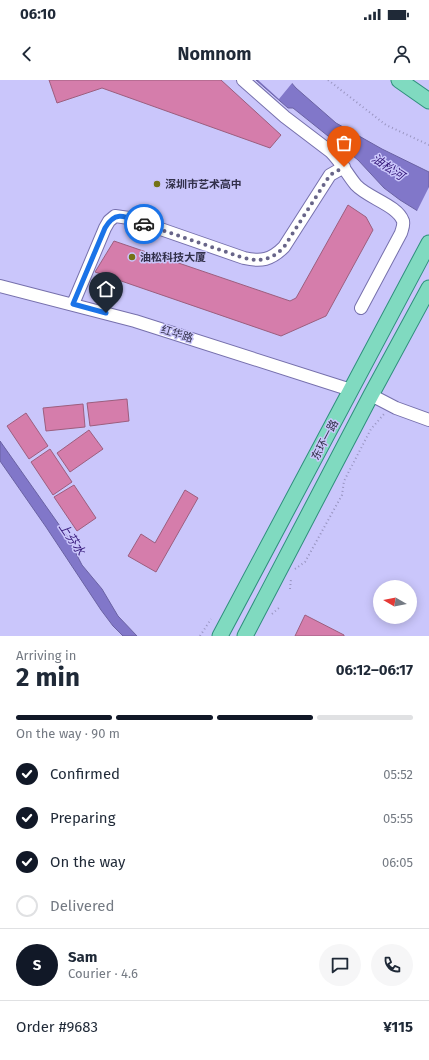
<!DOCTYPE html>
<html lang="en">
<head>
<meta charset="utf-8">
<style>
  body { margin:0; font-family:"Fira Sans","Noto Sans SC",sans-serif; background:#f6f6f7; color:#1f2937; height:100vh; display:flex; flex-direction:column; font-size:15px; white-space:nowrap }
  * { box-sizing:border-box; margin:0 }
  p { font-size:13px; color:#747a83 }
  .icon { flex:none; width:22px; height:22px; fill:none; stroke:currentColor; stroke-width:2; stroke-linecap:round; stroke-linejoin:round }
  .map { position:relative; height:556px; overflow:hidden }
  .panel { display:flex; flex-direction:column; background:#fff; flex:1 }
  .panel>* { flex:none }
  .needle { width:26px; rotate:279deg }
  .tools { position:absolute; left:373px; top:500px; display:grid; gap:8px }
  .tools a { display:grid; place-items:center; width:44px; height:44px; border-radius:50%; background:#fff; box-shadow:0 2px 10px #0003; font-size:20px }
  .pin { position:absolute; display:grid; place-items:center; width:34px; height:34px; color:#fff; margin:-41px -17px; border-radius:50% 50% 50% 0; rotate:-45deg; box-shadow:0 0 4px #0007 }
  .pin .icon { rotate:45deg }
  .courier { position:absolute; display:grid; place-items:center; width:40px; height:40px; margin:-20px; border:3px solid #1a73e8; border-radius:50%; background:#fff; color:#222; box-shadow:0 1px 5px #0007 }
  .head em { font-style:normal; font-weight:700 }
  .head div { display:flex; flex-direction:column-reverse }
  .head { display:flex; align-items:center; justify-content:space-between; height:68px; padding:0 16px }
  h1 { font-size:26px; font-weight:700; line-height:30px }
  .bar { display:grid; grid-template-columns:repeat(4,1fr); gap:6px 4px; align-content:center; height:48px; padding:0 16px }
  .bar i { height:5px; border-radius:3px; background:#e0e1e3 }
  .bar .on { background:#111827 }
  .bar p { grid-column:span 4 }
  .line { display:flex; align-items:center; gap:10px; padding:0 16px; border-top:1px solid #e0e1e3 }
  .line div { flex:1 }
  .round { display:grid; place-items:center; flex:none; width:42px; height:42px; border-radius:21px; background:#f6f6f7 }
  ol { padding:0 16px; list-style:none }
  li { display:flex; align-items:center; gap:12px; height:44px }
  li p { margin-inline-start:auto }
  li .icon { padding:4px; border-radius:50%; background:#111827; color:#fff; stroke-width:4 }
  li:last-child { color:#747a83 }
  li i { width:22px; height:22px; border:2px solid #e0e1e3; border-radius:50% }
  .status { display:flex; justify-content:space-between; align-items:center; height:28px; padding:0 20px; background:#fff; direction:ltr }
  .status svg { height:11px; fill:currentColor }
  header { display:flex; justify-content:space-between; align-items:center; height:52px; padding:0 16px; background:#fff; font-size:18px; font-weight:700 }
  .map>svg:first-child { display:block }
  .water { fill:#8177c9; stroke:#6a62a3 }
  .pier { fill:#cac6fb }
  .building { fill:#d57dab; stroke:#9c5e7e }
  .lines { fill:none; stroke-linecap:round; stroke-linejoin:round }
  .minor-casing { stroke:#7670ac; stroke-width:14 }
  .major-casing { stroke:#2e8f7c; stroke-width:17 }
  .path { stroke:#9995c1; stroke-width:2; stroke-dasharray:1 3; stroke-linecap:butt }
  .minor { stroke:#fff; stroke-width:12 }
  .major { stroke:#80dac0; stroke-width:15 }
  .done { stroke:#686589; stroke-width:4; stroke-dasharray:0 7.2 }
  .route { stroke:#1a73e8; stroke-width:5 }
  .poi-dot { fill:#747216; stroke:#cac6fb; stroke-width:1.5 }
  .labels { text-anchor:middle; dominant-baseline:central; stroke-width:3; stroke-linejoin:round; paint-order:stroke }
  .poi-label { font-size:11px; font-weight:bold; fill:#33314b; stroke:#cac6fb; text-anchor:start }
  .street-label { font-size:11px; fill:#33314b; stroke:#cac6fb }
  .water-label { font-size:12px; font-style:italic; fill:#35187a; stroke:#cac6fb }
</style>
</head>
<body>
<div class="status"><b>06:10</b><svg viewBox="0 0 49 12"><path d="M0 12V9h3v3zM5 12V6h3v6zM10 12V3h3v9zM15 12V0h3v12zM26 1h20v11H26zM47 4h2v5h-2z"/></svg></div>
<header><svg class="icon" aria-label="back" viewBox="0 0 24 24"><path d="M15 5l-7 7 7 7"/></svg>Nomnom<svg class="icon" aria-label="person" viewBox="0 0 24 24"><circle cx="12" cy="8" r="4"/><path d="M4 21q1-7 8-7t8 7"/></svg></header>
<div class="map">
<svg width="429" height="556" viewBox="0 0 429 556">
  <rect width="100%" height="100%" fill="#cac6fb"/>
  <path class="water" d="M256,0H289L296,8L336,43L382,69L429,92V138L400,120L384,108L358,80L293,28H288Z
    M0,361L67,456L82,485L102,509L118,536L137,556H123L113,546L101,530L46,447L0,381Z"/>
  <path class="pier" d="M258,0H291L293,2L279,19Z
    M429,107V140L416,133Z"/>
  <path class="building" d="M49,0H221L281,55L270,68L102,8L57,23Z
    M348,125L366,137L373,150L326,236L281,256L95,192L114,161L290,221L296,218Z
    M127,319L129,341L90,346L87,323Z
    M83,324L85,347L46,351L43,328Z
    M26,333L48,366L29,379L7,346Z
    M89,350L103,369L70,392L57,373Z
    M50,369L72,402L53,415L31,382Z
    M74,405L96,438L77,451L54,417Z
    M185,410L198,418L156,492L128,476L141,454L155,463Z
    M305,535L344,555V556H295Z"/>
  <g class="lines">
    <defs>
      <path id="minor" d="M243,0L285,37L331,72C341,82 347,94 356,105C368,118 397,125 403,141C404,146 402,149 401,153L361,228
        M0,206L135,241L351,310
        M73,224L105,148L109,141L115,136L129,138L244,178C261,182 271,180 284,167L330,95L344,87
        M371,315L396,328L429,340"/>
      <path id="major" d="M399,0L429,21
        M220,556L429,163
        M245,556L371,315L429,208"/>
    </defs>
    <use href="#minor" class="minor-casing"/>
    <use href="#major" class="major-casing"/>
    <path class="path" d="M328,0L386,45L429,65
      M295,489L305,482L342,415L344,401L371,349L384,334
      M290,509L291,499
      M272,534L280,527
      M200,556L211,539"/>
    <use href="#minor" class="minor"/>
    <use href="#major" class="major"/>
  </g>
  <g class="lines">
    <path class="done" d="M144,144L244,178C261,182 272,180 284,167L330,95L344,87"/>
    <path class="route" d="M106,233L73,224L105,148C116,129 126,137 144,144"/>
  </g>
  <g class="poi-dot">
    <circle cx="157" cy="104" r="4"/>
    <circle cx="132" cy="177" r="4"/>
  </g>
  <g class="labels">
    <g class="poi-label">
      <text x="165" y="104">深圳市艺术高中</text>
      <text x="140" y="177">油松科技大厦</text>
    </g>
    <g class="street-label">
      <text transform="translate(177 254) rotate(17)">红华路</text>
      <text transform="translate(325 360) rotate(-62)">东环一路</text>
    </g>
    <g class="water-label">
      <text transform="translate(388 87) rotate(34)">油松河</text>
      <text transform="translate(72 459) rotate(56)">上芬水</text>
    </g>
  </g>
</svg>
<div class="tools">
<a><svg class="needle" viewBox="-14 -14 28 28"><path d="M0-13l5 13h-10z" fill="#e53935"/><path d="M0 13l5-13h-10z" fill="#747a83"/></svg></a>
</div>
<div class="pin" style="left:344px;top:87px;background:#ea580c"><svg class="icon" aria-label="bag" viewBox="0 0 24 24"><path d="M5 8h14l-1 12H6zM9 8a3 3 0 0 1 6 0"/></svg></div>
<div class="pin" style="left:106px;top:233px;background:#1f2937"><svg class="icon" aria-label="home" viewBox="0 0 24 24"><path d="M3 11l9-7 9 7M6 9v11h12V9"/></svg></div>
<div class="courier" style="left:144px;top:144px"><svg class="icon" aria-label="car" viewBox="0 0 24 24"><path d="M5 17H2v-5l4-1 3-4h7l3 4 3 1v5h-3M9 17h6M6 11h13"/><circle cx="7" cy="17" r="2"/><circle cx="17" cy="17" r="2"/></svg></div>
</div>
<section class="panel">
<div class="head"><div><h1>2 min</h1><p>Arriving in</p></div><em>06:12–06:17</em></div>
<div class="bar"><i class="on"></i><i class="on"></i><i class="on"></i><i></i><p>On the way · 90 m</p></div>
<ol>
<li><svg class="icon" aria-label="check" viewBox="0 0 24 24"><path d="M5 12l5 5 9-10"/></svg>Confirmed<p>05:52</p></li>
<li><svg class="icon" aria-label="check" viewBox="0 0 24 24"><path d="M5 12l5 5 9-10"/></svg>Preparing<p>05:55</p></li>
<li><svg class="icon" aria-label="check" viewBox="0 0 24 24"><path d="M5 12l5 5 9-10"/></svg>On the way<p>06:05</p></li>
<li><i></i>Delivered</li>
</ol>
<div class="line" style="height:72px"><b class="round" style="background:#111827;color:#fff">S</b><div><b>Sam</b><p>Courier · 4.6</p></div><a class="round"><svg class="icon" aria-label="chat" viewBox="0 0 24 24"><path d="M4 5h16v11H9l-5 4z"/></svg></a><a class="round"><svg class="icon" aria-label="phone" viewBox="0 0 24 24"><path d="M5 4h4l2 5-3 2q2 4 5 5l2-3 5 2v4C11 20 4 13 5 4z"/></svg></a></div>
<div class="line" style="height:52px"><div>Order #9683</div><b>¥115</b></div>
</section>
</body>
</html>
